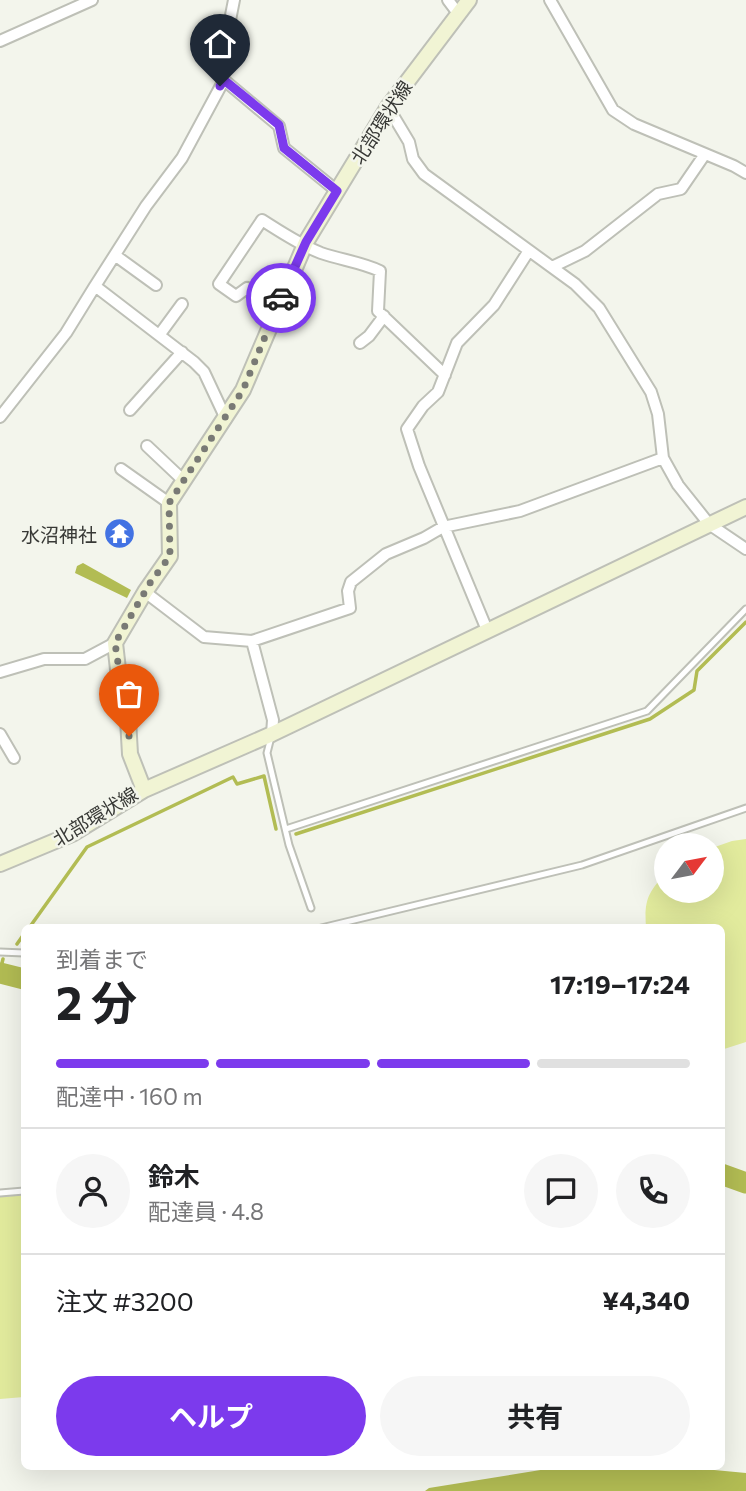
<!DOCTYPE html>
<html lang="ja">
<head>
<meta charset="utf-8">
<style>
  body { margin:0; font-family:Commissioner,"Noto Sans JP",sans-serif; background:#f6f6f6; color:#202124; height:100vh; display:flex; flex-direction:column; font-size:26px; white-space:nowrap }
  * { box-sizing:border-box; margin:0 }
  p { font-size:23px; color:#757577 }
  .icon { flex:none; width:38px; height:38px; fill:none; stroke:currentColor; stroke-width:2; stroke-linecap:round; stroke-linejoin:round }
  .map { position:relative; flex:1; overflow:hidden }
  .details { position:absolute; left:21px; top:924px; width:704px; height:546px; display:flex; flex-direction:column; background:#fff; border-radius:10px; box-shadow:0 7px 28px #0002 }
  .details>* { flex:none }
  .needle { width:46px; rotate:58deg }
  .controls { position:absolute; left:654px; top:833px; display:grid; gap:14px }
  .controls a { display:grid; place-items:center; width:70px; height:70px; border-radius:50%; background:#fff; box-shadow:0 7px 28px #0002; font-size:35px }
  .pin { position:absolute; display:grid; place-items:center; width:60px; height:60px; color:#fff; margin:-72px -30px; border-radius:50% 50% 50% 0; rotate:-45deg; box-shadow:0 0 7px #0007 }
  .pin .icon { rotate:45deg }
  .courier { position:absolute; display:grid; place-items:center; width:70px; height:70px; margin:-35px; border:5px solid #7c3aed; border-radius:50%; background:#fff; color:#222; box-shadow:0 2px 9px #0007 }
  .overview em { font-style:normal; font-weight:700 }
  .overview div { display:flex; flex-direction:column-reverse }
  .overview { display:flex; align-items:center; justify-content:space-between; height:119px; padding:0 35px }
  h1 { font-size:46px; font-weight:700; line-height:52px }
  .bar { display:grid; grid-template-columns:repeat(4,1fr); gap:10px 7px; align-content:center; height:84px; padding:0 35px }
  .bar i { height:9px; border-radius:5px; background:#e0e0e0 }
  .bar .on { background:#7c3aed }
  .bar p { grid-column:span 4 }
  .line { display:flex; align-items:center; gap:18px; padding:0 35px; border-top:2px solid #e0e0e0 }
  .line div { flex:1 }
  .round { display:grid; place-items:center; flex:none; width:74px; height:74px; border-radius:37px; background:#f6f6f6 }
  .button { display:flex; gap:14px; margin-top:auto; padding:14px 35px }
  .button a { flex:1; height:80px; border-radius:42px; background:#7c3aed; color:#fff; font-size:28px; font-weight:700; line-height:80px; text-align:center }
  .button a+a { background:#f6f6f6; color:#202124 }
  .map>svg:first-child { display:block }
  .green { fill:#e2eb9d }
  .water { fill:#b2bc53 }
  .lines { fill:none; stroke-linecap:round; stroke-linejoin:round }
  .stream { stroke:#b2bc53; stroke-width:3.5 }
  .river { stroke:#b2bc53; stroke-width:21 }
  .building { fill:#d6e178 }
  .lane-casing { stroke:#bec0b7; stroke-width:9 }
  .street-casing { stroke:#bec0b7; stroke-width:14 }
  .secondary-casing { stroke:#bec0b7; stroke-width:18 }
  .lane { stroke:#fff; stroke-width:5 }
  .street { stroke:#fff; stroke-width:10 }
  .secondary { stroke:#f1f4d4; stroke-width:14 }
  .done { stroke:#797a75; stroke-width:7; stroke-dasharray:0 12.6 }
  .route { stroke:#7c3aed; stroke-width:9 }
  .labels { text-anchor:middle; dominant-baseline:central; stroke-width:5; stroke-linejoin:round; paint-order:stroke }
  .street-label { font-size:19px; fill:#373835; stroke:#f3f5ec }
  .poi-label { font-size:19px; fill:#373835; stroke:#f3f5ec; text-anchor:end }
</style>
</head>
<body>
<div class="map">
<svg width="746" height="1491" viewBox="0 0 746 1491">
  <rect width="100%" height="100%" fill="#f3f5ec"/>
  <path class="green" d="M746,839V1042L721,1050V928L646,927C644,900 648,892 667,872V891H712V848L732,841Z
    M24,1195V1397L0,1399V1197Z"/>
  <path class="water" d="M83,563L131,590L127,598L75,573L77,566Z
    M672,1466L746,1473V1491H425L429,1488L559,1467Z"/>
  <g class="lines">
    <path class="stream" d="M296,834L650,719L694,690L697,671L746,622
      M29,928L87,847L233,777L237,784L264,776L276,829
      M17,944L24,934
      M0,971L3,959"/>
    <path class="river" d="M0,973L24,979
      M721,1174L746,1183"/>
  </g>
  <path class="building" d="M116,524L131,535L124,544L109,533Z"/>
  <g class="lines">
    <defs>
      <path id="lane" d="M271,737L267,753L289,845L311,908
        M286,829L647,711L746,609
        M321,928L582,865L746,808
        M0,952L24,953
        M0,1193L24,1191"/>
      <path id="street" d="M234,0L220,71L224,80L279,126L284,148L337,191
        M448,0L457,12
        M550,0L613,110L634,124L734,166L746,173
        M0,41L92,0
        M224,80L182,158L146,206L95,286L194,362L204,372L226,419
        M388,107L409,142L413,159L424,174L575,284L599,308L651,392L658,414L663,458L678,485L709,524L746,549
        M116,256L156,285
        M552,267L585,251L658,194L681,189L705,154
        M276,309L247,288L236,296L219,284L262,220C281,232 300,245 321,253C341,260 361,262 380,271L378,311L445,375
        M160,334L182,304
        M360,343L369,336L384,316
        M130,410L182,352
        M0,417L66,333L95,286
        M147,446L183,480
        M121,469L169,503
        M145,592L204,637L252,641L273,720L272,734
        M487,630L419,466L407,429L423,406L438,392L457,343L494,305L528,252
        M252,641L350,608L348,591L351,582L386,554L424,538L443,527L520,511L663,458
        M0,672L44,659H85L115,643
        M0,734L14,758"/>
      <path id="secondary" d="M144,790L130,754L128,719L119,678L115,643L145,592L170,556L169,503L243,390L306,242L388,107L469,0
        M0,864L72,834L144,790L272,734L746,507"/>
    </defs>
    <use href="#lane" class="lane-casing"/>
    <use href="#street" class="street-casing"/>
    <use href="#secondary" class="secondary-casing"/>
    <use href="#lane" class="lane"/>
    <use href="#street" class="street"/>
    <use href="#secondary" class="secondary"/>
  </g>
  <g class="lines">
    <path class="done" d="M129,736L115,643L150,583L170,556L169,503L243,390L281,298"/>
    <path class="route" d="M220,86L224,80L279,125L284,148L337,191L306,242L281,298"/>
  </g>
  <defs>
    <symbol id="temple-disc" viewBox="-11 -11 22 22"><circle r="9.5" fill="#4272e3" stroke="#f3f5ec"/><path d="M0-6L5-2H3V0L6.5 2.5H4V6H1.5V3h-3V6H-4V2.5H-6.5L-3 0V-2H-5Z" fill="#fff"/></symbol>
  </defs>
  <g fill-rule="evenodd">
    <use href="#temple-disc" x="102" y="516" width="35" height="35"/>
  </g>
  <g class="labels">
    <g class="street-label">
      <text transform="translate(381 122) rotate(-57)">北部環状線</text>
      <text transform="translate(95 816) rotate(-31)">北部環状線</text>
    </g>
    <g class="poi-label">
      <text x="97" y="534">水沼神社</text>
    </g>
  </g>
</svg>
<div class="controls">
<a><svg class="needle" viewBox="-14 -14 28 28"><path d="M0-13l5 13h-10z" fill="#e53935"/><path d="M0 13l5-13h-10z" fill="#757577"/></svg></a>
</div>
<div class="pin" style="left:129px;top:736px;background:#ea580c"><svg class="icon" aria-label="bag" viewBox="0 0 24 24"><path d="M5 8h14l-1 12H6zM9 8a3 3 0 0 1 6 0"/></svg></div>
<div class="pin" style="left:220px;top:86px;background:#1f2937"><svg class="icon" aria-label="home" viewBox="0 0 24 24"><path d="M3 11l9-7 9 7M6 9v11h12V9"/></svg></div>
<div class="courier" style="left:281px;top:298px"><svg class="icon" aria-label="car" viewBox="0 0 24 24"><path d="M5 17H2v-5l4-1 3-4h7l3 4 3 1v5h-3M9 17h6M6 11h13"/><circle cx="7" cy="17" r="2"/><circle cx="17" cy="17" r="2"/></svg></div>
<section class="details">
<div class="overview"><div><h1>2 分</h1><p>到着まで</p></div><em>17:19–17:24</em></div>
<div class="bar"><i class="on"></i><i class="on"></i><i class="on"></i><i></i><p>配達中 · 160 m</p></div>
<div class="line" style="height:126px"><a class="round"><svg class="icon" aria-label="person" viewBox="0 0 24 24"><circle cx="12" cy="8" r="4"/><path d="M4 21q1-7 8-7t8 7"/></svg></a><div><b>鈴木</b><p>配達員 · 4.8</p></div><a class="round"><svg class="icon" aria-label="chat" viewBox="0 0 24 24"><path d="M4 5h16v11H9l-5 4z"/></svg></a><a class="round"><svg class="icon" aria-label="phone" viewBox="0 0 24 24"><path d="M5 4h4l2 5-3 2q2 4 5 5l2-3 5 2v4C11 20 4 13 5 4z"/></svg></a></div>
<div class="line" style="height:91px"><div>注文 #3200</div><b>¥4,340</b></div>
<div class="button"><a>ヘルプ</a><a>共有</a></div>
</section>
</div>
</body>
</html>
